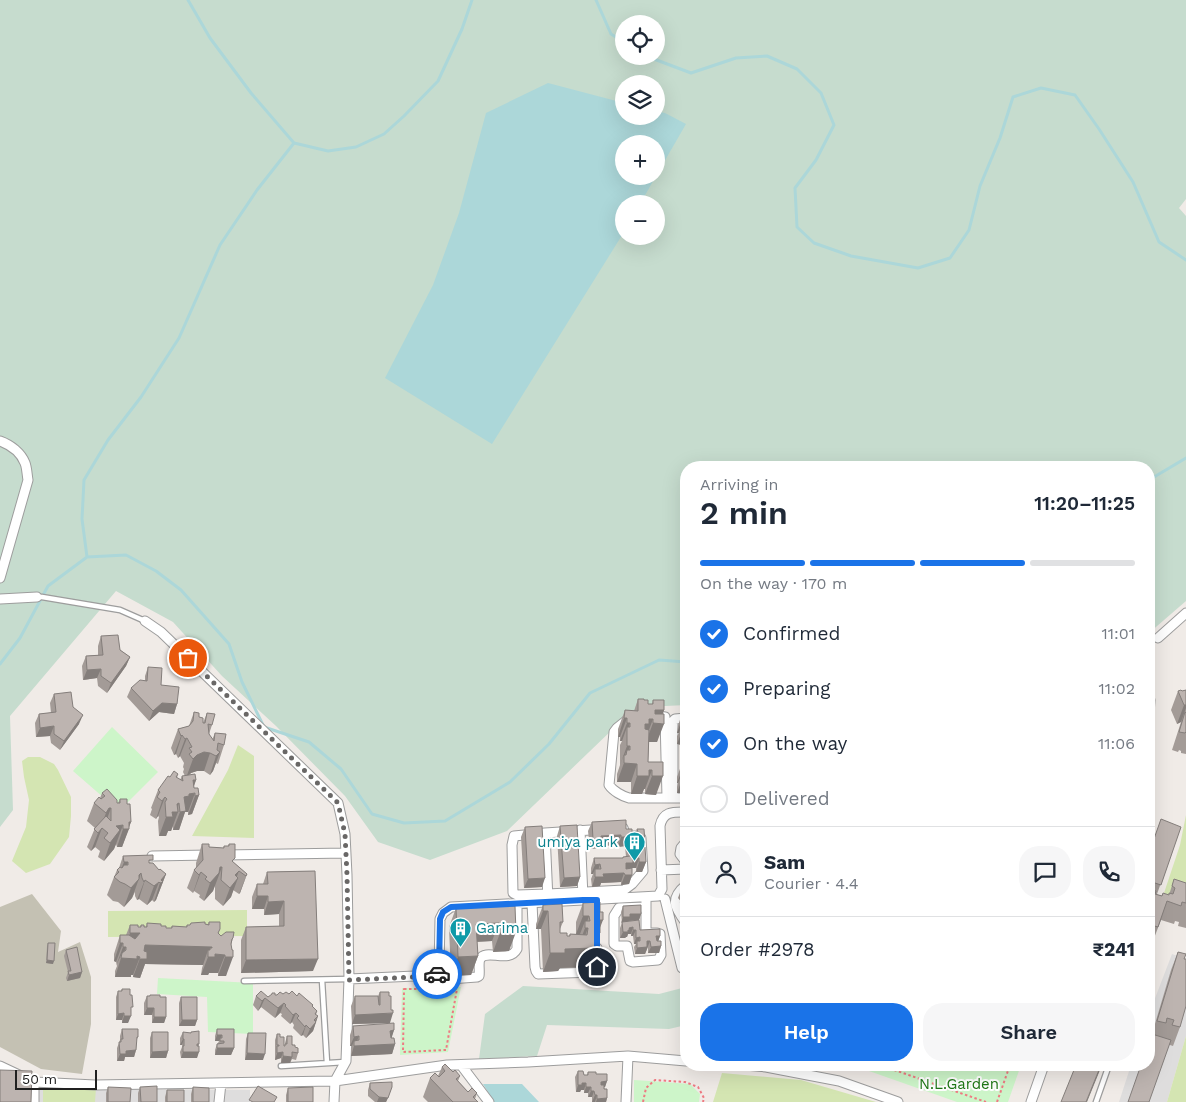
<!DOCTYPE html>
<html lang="en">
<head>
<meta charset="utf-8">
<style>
  body { margin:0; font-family:"Work Sans",sans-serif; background:#f6f6f7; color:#1f2937; height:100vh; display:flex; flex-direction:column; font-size:19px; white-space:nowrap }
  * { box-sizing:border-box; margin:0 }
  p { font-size:16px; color:#747a83 }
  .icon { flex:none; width:28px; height:28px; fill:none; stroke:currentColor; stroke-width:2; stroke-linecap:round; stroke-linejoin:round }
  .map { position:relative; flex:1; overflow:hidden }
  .sheet { position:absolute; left:680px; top:461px; width:475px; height:610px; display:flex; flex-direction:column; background:#fff; border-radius:20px; box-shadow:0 5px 20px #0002 }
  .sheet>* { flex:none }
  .controls { position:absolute; left:615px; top:15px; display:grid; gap:10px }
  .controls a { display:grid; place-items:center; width:50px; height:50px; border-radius:50%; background:#fff; box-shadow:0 5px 20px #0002; font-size:25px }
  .scale { position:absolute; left:15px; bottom:12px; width:82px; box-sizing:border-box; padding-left:5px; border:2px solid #202020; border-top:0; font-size:14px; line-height:18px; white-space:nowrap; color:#202020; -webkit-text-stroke:4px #fff; paint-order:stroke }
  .pin { position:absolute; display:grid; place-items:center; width:42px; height:42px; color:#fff; margin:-21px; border:2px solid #fff; border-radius:50%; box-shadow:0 1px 5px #0007 }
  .courier { position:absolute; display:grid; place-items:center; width:50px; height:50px; margin:-25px; border:4px solid #1a73e8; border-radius:50%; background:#fff; color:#222; box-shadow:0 1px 6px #0007 }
  .head em { font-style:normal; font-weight:600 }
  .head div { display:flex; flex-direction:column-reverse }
  .head { display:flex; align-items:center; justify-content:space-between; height:85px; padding:0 20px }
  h1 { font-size:32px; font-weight:600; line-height:38px }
  .bar { display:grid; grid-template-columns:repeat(4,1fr); gap:8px 5px; align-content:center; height:60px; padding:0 20px }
  .bar i { height:6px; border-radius:4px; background:#e0e1e3 }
  .bar .current { background:#1a73e8 }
  .bar p { grid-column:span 4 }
  .line { display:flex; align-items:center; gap:12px; padding:0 20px; border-top:1px solid #e0e1e3 }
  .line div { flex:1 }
  .round { display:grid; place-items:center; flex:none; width:52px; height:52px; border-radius:20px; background:#f6f6f7 }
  ol { padding:0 20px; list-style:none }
  li { display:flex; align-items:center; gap:15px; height:55px }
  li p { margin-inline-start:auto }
  li .icon { padding:5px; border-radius:50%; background:#1a73e8; color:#fff; stroke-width:4 }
  li:last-child { color:#747a83 }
  li i { width:28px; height:28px; border:2px solid #e0e1e3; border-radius:50% }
  .cta { display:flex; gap:10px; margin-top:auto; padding:10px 20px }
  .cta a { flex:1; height:58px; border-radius:20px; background:#1a73e8; color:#fff; font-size:20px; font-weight:600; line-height:58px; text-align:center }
  .cta a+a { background:#f6f6f7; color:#1f2937 }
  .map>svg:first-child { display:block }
  .residential { fill:#dedddd }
  .construction { fill:#c4c1b3 }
  .grass { fill:#d4e5b2 }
  .wetland { fill:#c6dcce; fill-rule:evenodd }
  .park { fill:#cdf5c9 }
  .water { fill:#acd7d9 }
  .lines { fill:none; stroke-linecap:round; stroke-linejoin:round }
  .stream { stroke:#acd7d9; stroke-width:3 }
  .lane-casing { stroke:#9d9d9d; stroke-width:7 }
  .street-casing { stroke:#9d9d9d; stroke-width:11 }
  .path { stroke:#ee7a82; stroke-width:2; stroke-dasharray:2.5 2.5; stroke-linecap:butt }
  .lane { stroke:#fff; stroke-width:4.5 }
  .street { stroke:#fff; stroke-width:9 }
  .wall { fill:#a39b97 }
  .shaded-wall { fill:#847e7b }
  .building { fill:#bdb4b0; stroke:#847e7b }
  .done { stroke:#696766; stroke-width:5; stroke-dasharray:0 9 }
  .route { stroke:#1a73e8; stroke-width:6 }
  .labels { text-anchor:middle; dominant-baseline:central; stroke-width:4; stroke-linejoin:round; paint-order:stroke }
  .culture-label { font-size:15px; fill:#0d838f; stroke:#fff; text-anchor:end }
  .park-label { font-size:15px; fill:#1e7715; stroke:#fff }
</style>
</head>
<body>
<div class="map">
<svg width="1186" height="1102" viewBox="0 0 1186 1102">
  <rect width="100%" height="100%" fill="#f0ebe7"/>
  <path class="residential" d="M1172,954L1186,959V1036L1167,1102H1119L1131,1065H1149V1014Z
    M38,1086L102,1089L250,1090V1102H39Z"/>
  <path class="construction" d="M32,894L61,931L58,952L80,942L91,977V1024L82,1074L41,1069L0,1047V907Z"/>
  <path class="grass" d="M238,745L254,756V838L192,836L228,770Z
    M28,757H40L54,764L58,770L71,797V816L69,837L50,864L26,873L12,861L26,827L29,800L24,777L22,761Z
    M1186,815V902L1164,893L1180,845Z
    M247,910V936L108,937V911Z
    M1186,1036V1102H1167Z
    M722,1073L801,1080L876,1102H713Z
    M96,1088L95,1102H43V1090Z"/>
  <path class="wetland" d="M0,0H1186V199L1179,208L1186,216V601L1149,633V468H686V705L645,707L615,727L507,831L430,860L378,842L345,796L276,726L222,676L173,622L116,591L10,716L13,810L0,827ZM624,24H656V56H624ZM624,84H656V116H624ZM624,144H656V176H624ZM624,204H656V236H624Z
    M523,986L659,994L686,987V1025L669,1029L547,1025L537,1056L479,1059L485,1014Z"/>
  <path class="park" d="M112,727L158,772L119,811L73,771Z
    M158,978L253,983V1034L208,1032L207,997L157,994Z
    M461,987L448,1052L400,1055L402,988Z
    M852,1065H1021L1008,1102H957Z
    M634,1080L664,1082L690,1084L700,1094L699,1102H634Z"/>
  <path class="water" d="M548,83L624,103V116H656V111L665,113L686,124L656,176V144H624V176H656L640,204H624V232L492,444L385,378L433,285L459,213L486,113Z
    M483,1084H522L539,1102H494Z"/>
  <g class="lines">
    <path class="stream" d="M596,0L611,34L624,42
      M646,56L691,73L736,58L767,56L797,69L821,93L834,125L816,160L795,188L797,227L814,243L851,256L918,268L950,258L969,230L980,186L1000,138L1013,97L1041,88L1075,95L1099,129L1133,182L1159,242L1186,260
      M294,143L328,151L356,147L384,134L404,116L438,81L462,29L472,0
      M1149,480L1186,458
      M87,557L126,555L156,571L181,590L229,644L242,682L264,727L309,742L341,769L372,814L404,823L445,821L510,782L549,744L590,693L659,660L686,662
      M0,664L20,638L48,586L87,557L82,519L84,480L108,440L141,397L179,338L220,245L257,190L294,143L251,93L210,38L188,0"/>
    <defs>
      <path id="lane" d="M37,597H42L120,610L145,621
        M322,980L327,1063
        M244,981L349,979
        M281,1066L345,1062
        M1096,1102L1109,1065"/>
      <path id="street" d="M0,441C11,445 21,453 25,463C27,468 27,475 28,480L0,578
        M0,599L37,597
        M145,621L161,632L338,803L345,834L347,875L349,979L346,1061L335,1081L334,1102
        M1158,638L1186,613
        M1149,714L1150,700
        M653,715L665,717L667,798
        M627,720L617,728L614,732L609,785C613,791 622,796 629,798H686
        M673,798V721L675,719L686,718
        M621,828H623L626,836H639L641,838L643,871L632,884L624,890L548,894L517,895L513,893L512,845L514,836L545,833Z
        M580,830L583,897
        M545,833L548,900
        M686,842L681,848L680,854L686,862
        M224,855L346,853
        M152,856L209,855
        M661,870L686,869
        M686,885C669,899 675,908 686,923
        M646,897V930L649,933H657L660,934L661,955L658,960L633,962L630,961L627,946H617L614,944V916L619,908L646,907
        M665,899L682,968
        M532,903L535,967L536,971L538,974L593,972L597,967V948
        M438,971L447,978L450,979L477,977L479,976C480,971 478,963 480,959C486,948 509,964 517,949V904
        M349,979L437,975L439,969L440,919L443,913L451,907L658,896L662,889L660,826C663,811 673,812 686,812
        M461,1065L489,1102
        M745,1065L766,1067L839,1081L898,1102
        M0,1066L34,1082L95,1085L335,1081L447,1065L528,1062L628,1056L686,1061
        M34,1102V1082
        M219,1102L221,1083
        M626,1102L628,1056
        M1031,1102L1044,1065"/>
    </defs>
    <use href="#lane" class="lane-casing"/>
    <use href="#street" class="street-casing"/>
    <path class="path" d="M404,989H457L446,1050L403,1052Z
      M880,1065L986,1102
      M643,1102L646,1088L655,1080L685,1082L698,1087L704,1098L703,1102
      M997,1102L1010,1065"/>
    <use href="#lane" class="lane"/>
    <use href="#street" class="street"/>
  </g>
  <path class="wall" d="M101,636L130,657L126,666L107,693L98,686L97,678L83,680L82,666L86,656L98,655V646Z
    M148,667L161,685L177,704L174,714L159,712L149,721L127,697L131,688L145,680V676Z
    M1186,689V754L1181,753V751L1179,750L1178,752L1172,750L1181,722L1177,724L1171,710L1178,691H1182L1186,690Z
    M54,694L73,707L79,724L60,750L51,743L50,736L36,737L35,723L39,714L51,713L50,703Z
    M638,699L644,700L648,704H652L653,700L664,710L657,742H649L648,762H663L656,795L645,794V789H644L642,794H631V782H617V774L620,765V745L622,741H620V737H618V729L625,710L634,711Z
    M684,707H686V747H682V745L677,744V736L679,733H677L678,726Z
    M194,712L199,717L203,723L207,713L212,725L209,734L212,740L215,733L224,745L218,764L216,763L213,771L210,775L204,771H197L191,773L189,775L196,780L194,786V788L199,795L192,814L188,815V812H185L179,830H173V826L171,831H168L166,836H159L158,821L159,817L158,816L156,819L150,815L152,809L151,808L158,790L170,777L178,774L177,778L180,780L182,776H185L183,772L184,769L183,767L184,763L180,756L178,758L176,754L174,755L171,748L178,729L189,726Z
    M684,758H686V796H682V793H677V787L678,783H677V777Z
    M102,793L117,803H118L120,799L127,804L131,822L122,847H117L116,844L114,849L104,861L98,857L100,851L95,847L91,851L87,847L95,828L87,821L94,803L100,798Z
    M592,822L626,829L632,834H635L637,829L645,843L643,847L646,862L642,872H636V868H632V875L629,884L621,885V882L601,883L600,886L592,887L591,879L593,874H591V868L594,858H623L626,857L625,846L618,847L617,845L599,846L598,848L590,849L588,831Z
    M560,826L580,877L577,886L560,887L557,836Z
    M525,827L542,887L524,888L521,837Z
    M1181,827L1157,894H1155L1161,896L1169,895L1174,879L1186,883V928L1178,926L1179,922L1175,921L1174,924L1161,920L1151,946L1149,945V853Z
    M686,841V856L682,852Z
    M202,844L209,847L223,848L224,846H228L229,844L233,862L247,874L240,893L239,894L233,890L231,897L223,906L215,899V885L213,891L204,901L199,897L200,895L194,891L193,893L187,888L194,870L196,868V863Z
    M123,856L152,863L159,870L166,874L156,900L154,902L152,900L147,905L139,899L137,900L135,896V892L132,898L124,907L118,902L113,901L107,895L114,877L117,870L119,868Z
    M315,871L313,971L241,973V940L246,927L279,926V914L264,915V909H252V897L257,884H263L267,872Z
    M686,878V906L684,903L683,904L678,898L685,879Z
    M583,903L600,928L599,937L600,951L593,970H587V967L560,968L558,971L543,972L541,929H536V924L543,905L563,922L560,929V933L567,936H569L570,934H576V922Z
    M515,906L509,951L493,952L492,941L477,942L478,956L471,975L451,976L449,927L456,908Z
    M623,906L641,914L639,920L628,921L640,930L660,936L658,941L661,946L659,953H648V947L645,954H635L634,947L636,944H634L633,936H631V934H628L627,937H626L625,938H620V928L622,923L621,912Z
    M209,922L220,929L218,934L221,936L233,938L231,945L226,976H218V973H209L208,975H201L202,968L203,965L145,964L140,978L133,977V975H131V977H115V971L117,966L116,962L114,961V954L120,935H126L130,925L138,927H140L141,925L146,927L147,923L161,926L166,928H171L172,926L186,927L187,925H190L191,923L208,924Z
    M48,943L53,964L46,963L47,946Z
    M66,950L82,972L80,978L67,981L66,978L68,972L64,956Z
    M1178,952L1184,959L1180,1027L1173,1046L1170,1045L1152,1034L1171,970Z
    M122,989L131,1012L128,1023H122V1020H116V997L118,991H121Z
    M380,992L390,1023L352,1024L351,1006L355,996H378Z
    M283,994L297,996L313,1005L312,1007L317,1011L316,1015L318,1016L313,1031L306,1038L303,1035L301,1036L293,1028L294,1025L292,1022L290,1024L281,1016L282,1014L280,1013L275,1018L261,1007L258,1011L253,1005L256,996L268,997L275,995Z
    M147,996L166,1017L164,1023H152V1015H144V1003Z
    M181,997L197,1020L195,1026H179V1003Z
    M353,1026L394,1030L391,1038L395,1044L392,1054L351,1056V1050L352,1046H350V1035Z
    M122,1029L138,1037L136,1041V1050L134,1057H125L124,1061H117V1048L120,1040V1036Z
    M217,1029L234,1048L231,1055H215V1050L217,1044L218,1043L219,1041H215V1036Z
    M152,1032L168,1051L166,1058H150V1038Z
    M183,1032L199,1044L197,1058H181L180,1052L182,1047V1045H180V1038Z
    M248,1033L263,1060H245L246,1039Z
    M277,1034L280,1037L284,1046H285V1043L287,1036L298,1053L296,1060L292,1059L290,1063H281V1058L275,1060V1040Z
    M442,1067L460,1076L458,1081L468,1092L477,1093L475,1099L478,1102H428L423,1097L430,1078L438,1076Z
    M578,1071L584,1075H587L588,1072L596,1074L607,1081L605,1087H604L607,1098L606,1102H592V1097H588V1093H584V1090H581L580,1092H576L575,1077Z
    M370,1083L392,1087L386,1102H375L368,1096V1090Z
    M108,1087L130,1102H106V1093Z
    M140,1087L157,1102H138V1093Z
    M193,1087L209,1102H191V1094Z
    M288,1088L313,1102H286V1095Z
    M167,1090L184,1102H165V1097Z"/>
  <path class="shaded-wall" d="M130,657L126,666L107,693L111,683Z
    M101,669L97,678L83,680L87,670Z
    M162,703L177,704L174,714L159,712L149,721L153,711Z
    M1184,705H1186V708L1181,722L1177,724Z
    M655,710H664L659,723L664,724L657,742H646L653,723V719L646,738L645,724Z
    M684,714H686V734L682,745L677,744L684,726V717L679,733H677Z
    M83,715L79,724L60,750L64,741Z
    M624,718H627L620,737H618Z
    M627,723H630L627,732V727L622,741H620Z
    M54,726L50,736L36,737L40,728Z
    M182,735L176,754L174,755L181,736Z
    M686,736V747H682Z
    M187,738L180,756L178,758L185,739Z
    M627,746H630L624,763L626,755L627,750L624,757V755L620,765Z
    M204,752L210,753L204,771H197L191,773L186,778L193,759L197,755Z
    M220,752L213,771L210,775L216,756Z
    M624,763L637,764L631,782H617Z
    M684,765H686V782L682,793H677L684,774V769L678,783H677Z
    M649,770H652L645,789H644L642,794H631L637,776Z
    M652,776H663L656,795L645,794Z
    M193,780H196L191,794L195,793L188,812H185L179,830H173L180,812L184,797Z
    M686,785V796H682Z
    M199,795L192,814L188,815L195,796Z
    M165,797L158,816L156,819L162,801Z
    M179,803L176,812H178L171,831H168L166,836H159L166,817L172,812L177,804Z
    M109,808H111L104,827L99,832L106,813Z
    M129,822H131L128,829H129L122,847H117L123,829Z
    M123,825L116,844L114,849L104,861L116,826Z
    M102,828L95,847L91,851L98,833Z
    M621,835L617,845L599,846L598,848L590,849L593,839L601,836Z
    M621,837H629L625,846L618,847Z
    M633,858H639L636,868H632L622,873L626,863Z
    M124,862H128L121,881L117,880Z
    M639,862H646L642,872H636Z
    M600,864L597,874L595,869L593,874H591L595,865Z
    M220,867H222L213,891L204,901L210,883Z
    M239,871L235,881L238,878L231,897L223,906L235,875Z
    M201,872L194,891L193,893L199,875Z
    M141,873L132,898L124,907L131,888L139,875Z
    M624,873L621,882L601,883L600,886L592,887L595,877L603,874Z
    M166,874L156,900L154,902L160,883L161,880Z
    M247,874L240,893L239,894L246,876Z
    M625,875H632L629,884L621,885Z
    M580,877L577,886L560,887L564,878Z
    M545,878L542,887L524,888L528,879Z
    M145,880L139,899L137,900L144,882Z
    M159,882L152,900L147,905L154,886Z
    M686,894V898L684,903L683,904Z
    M257,896H268L264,909H252Z
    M284,901L279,914L264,915L268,902Z
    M543,911H548L541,929H536Z
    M630,914H641L639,920L628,921L627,923L622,922L621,923L623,917Z
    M583,916H589L585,928V921L580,934H576Z
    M600,920H603L598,933H600L587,967L560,968L558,971L543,972L550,953L565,949L591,948Z
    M499,923L492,941L470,942L476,924Z
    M633,927L631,934H628L627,937H626L625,938H620L623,932L629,928Z
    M585,928H588L581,946L578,947Z
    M633,930H636L633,936H631Z
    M516,932L509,951L493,952L500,933Z
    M130,933H140L133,952L126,947L122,958L140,957L133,975H131V977H115L121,958L122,953L116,966L123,947H125Z
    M656,936H660L658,942H654Z
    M640,937L638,944L637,941L636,944H634L636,938Z
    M647,941H650L645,954H635L637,948Z
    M120,943H123L116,962L114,961Z
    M145,945L212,947L215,954L225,955L218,973H209L208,975H201L208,957L210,948L208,953V950L203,965L145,964L140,978L133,977Z
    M661,946L659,953H648L651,947Z
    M594,951H600L593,970H587Z
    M478,956L471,975L451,976L458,957Z
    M225,957H233L226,976H218Z
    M318,959L313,971L241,973L246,960Z
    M47,960L54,961L53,964L46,963Z
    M82,972L80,978L67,981L69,975Z
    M265,998L261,1007L258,1011L262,1001Z
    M284,1003L280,1013L275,1018L278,1008Z
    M147,1008H154L152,1015H144Z
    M124,1013L122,1020H116L118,1014Z
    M296,1013L292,1022L290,1024L293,1015Z
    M393,1013L390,1023L352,1024L355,1015Z
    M124,1016H131L128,1023H122Z
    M318,1016L313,1031L306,1038L310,1029Z
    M154,1017H166L164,1023H152Z
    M182,1020H197L195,1026H179Z
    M306,1025L303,1035L301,1036L305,1027Z
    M394,1030L391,1040L390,1031Z
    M217,1035H222L219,1041H215Z
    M359,1036L355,1046L354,1041L352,1046H350L354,1037Z
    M183,1039H184L182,1045H180Z
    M395,1044L392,1054L351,1056L354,1046Z
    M217,1048H234L231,1055H215Z
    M136,1050L134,1057H125L124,1061H117L120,1054L126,1051Z
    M168,1051L166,1058H150L152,1052Z
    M183,1052H199L197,1058H181Z
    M283,1052L281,1058L275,1060L277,1053Z
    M247,1053L265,1054L263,1060H245Z
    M283,1056L292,1057L290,1063H281Z
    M1101,1065H1102L1087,1102H1086Z
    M607,1081L605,1087L599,1088L601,1082Z
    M582,1083H586L584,1090H581L580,1092H576L578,1085Z
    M586,1087H591L588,1093H584Z
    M591,1091H594L592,1097H588Z
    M595,1095H597L595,1102H592Z
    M379,1097L388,1098L386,1102H377Z
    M607,1098L606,1102H596L597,1099Z"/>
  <path class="building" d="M118,635L120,650L130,657L111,683L101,676V669L87,670L86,656L103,655L101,636Z
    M148,667L162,668L161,685L179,687L177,704L162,703L153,711L131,688L140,680L147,681Z
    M1181,690L1182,691L1186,690V705H1184L1178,691Z
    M71,692L73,707L83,715L64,741L54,734V726L40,728L39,714L56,712L54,694Z
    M638,699H644V700H648V704H653V700H664V710H655V714H664V724L653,723V719H649V724H645V729L649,730L648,762H663V776H652V770H649V776H637V764L624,763V755H626L627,750H630V746H627V727H630V723H627V718H624L625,710L638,711Z
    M684,707H686V714H684Z
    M194,712L199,713V717L203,718V723H205L207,713L215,714L212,725L208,724L209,734L214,741L215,733L226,734L224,745L218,743L217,750L220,752L216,756L210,753L204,752L197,755L193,759L189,754L192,752L189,748L192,747L187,738L185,739L182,735L181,736L178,729L189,726L193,721Z
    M1185,712L1186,713V732L1185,733L1179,732Z
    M684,717H686V726H684Z
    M684,758H686V765H684Z
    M686,768V774H684V769Z
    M174,771L178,774L176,777L183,781L182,776L195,774L196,780H193L194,788H198L199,795L195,796V793L189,794V796L184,797L186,811L180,812L179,803L177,804L178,812H172L173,817H166L165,802L167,799L165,797L162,801L157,797L160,792L158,790L168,776L170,777Z
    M107,789L117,800V803H120V799H127V804H130L131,822H129V829H123V825L116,826L120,830L110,843L104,838L108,833L102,828L98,833L94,829L106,816L111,821V808H109L106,813L94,803L99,797L101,799L105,796L102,793Z
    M1161,819L1181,827L1161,885L1149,881V853Z
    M626,820V829H632V834H635V832H638L637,829H644L645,843H642V847H645L646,862H639V858H633V863H626V869L632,868V875H625L624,873L603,874L604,877H595V869H601L600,864L595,865L594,858H623V857L630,856L629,837H621V835L601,836V839H593L592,822Z
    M577,825L580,877L564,878L560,826Z
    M542,826L545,878L528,879L525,827Z
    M202,844H209V847L224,848V846H229V844H235V858L232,861L247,874L246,876L239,871L235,875L238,878L230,888L221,880L222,867H220L219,873L210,883L205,879L207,877L201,872L199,875L194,870L203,860Z
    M153,855V860H149V863H153L159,870L160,869L166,874L161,880L163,882L160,883L159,882L154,886L145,880L144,882L142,878L141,873L139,875V879L131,888L125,884L120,882L114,877L119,872L117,870L120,867L122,868L124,865H128V862H124L123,856Z
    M315,871L318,959L246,960V927L284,926V901L268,902V896H257V884H268L267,872Z
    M1174,879L1186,883V903L1182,902L1181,906L1167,901L1158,927L1151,925L1153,921L1149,920V889L1156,891L1155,894L1162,896L1163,893L1169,895V893L1173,894L1175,888L1172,886Z
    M600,902V912H603V920H600V933H596L597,937H599L600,951H594V948L565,949V953H550L548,911H543V905L562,904L563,922H560V933H567V936H570V934L587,935L588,928H585V921H590L589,916H583V903Z
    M641,905V914H630V917H623V906Z
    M515,906L516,932L500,933L499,923L476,924L478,956L458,957L456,908Z
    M639,920L640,930L660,929V936H656L657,941H661V946L651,947L650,941H647V947L637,948V941H640V937L636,938V930H633V927L629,928L630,930H628V932H623L622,922Z
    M205,922V924L209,925V922H220V929L218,933L221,936L226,932H234L233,938L232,939L231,944L232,950H233V957H225V955L215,954V957H208V950H210V948H212V947L145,945L144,951L147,952V959H139L140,957L137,956V959L121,958L122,953L126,950V947H123V943H120V935H129L135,939L140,933H130V925H138V927H141V925H144V927H147V923L161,924V926H166V928H172V926L187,927V925H190L191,923Z
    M48,943H55L54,961L47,960Z
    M77,947L82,972L69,975L68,971H71L66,950Z
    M1178,952L1186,954L1184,959H1186V1006L1180,1027L1172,1025L1174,1020L1167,1018L1166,1023L1157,1021Z
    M122,989H130V995H132L133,1007H131V1016H124V1013L118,1014V991H122Z
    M261,991L268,997L272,994V993H275V995H277L280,992L283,994L286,992L289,994L292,991L297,996L299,993L313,1005L312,1006L317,1011L315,1014L318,1016L314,1020L316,1022L310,1029L306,1025L305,1027L297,1018L299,1016L296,1013L293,1015L285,1006L286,1005L284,1003L278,1008L265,998L262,1001L256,996Z
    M380,992H389V996H391V1010H393V1013L355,1015V996H378L379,1005H380Z
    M150,995H160V997H166V1017H154V1008H147V996H150Z
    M181,997H197V1020H182Z
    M394,1023V1030L390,1031L391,1038H394L395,1044L354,1046V1041L359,1040V1036L354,1037L353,1026Z
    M122,1029H138V1037H137L136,1050L126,1051V1054H120L119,1042H121V1039H123Z
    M217,1029H234V1048H217V1044L224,1043V1041H220V1038H222V1035H217Z
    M199,1031V1044H197V1046H199V1052H183V1046H184V1039H183V1032L191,1033V1032Z
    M152,1032H168V1051L152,1052Z
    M248,1033H266L265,1054L247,1053Z
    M277,1034H280V1037H284V1046H285V1044H287V1036H292V1045H295V1047L298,1048V1053L292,1052V1057L283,1056V1052L277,1053V1046H279V1045H277Z
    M1152,1034L1171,1040L1149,1102H1128L1141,1065H1149V1042Z
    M445,1064L453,1072L455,1070L460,1076L456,1079L468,1092L472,1088L477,1093L473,1097L478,1102H453L430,1078L435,1073L439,1077L445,1071L442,1067Z
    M1076,1065H1101L1086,1102H1061Z
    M0,1070L32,1071L31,1102H0Z
    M578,1071H583L584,1075H588V1072H596V1074H607V1081L601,1082V1085H604V1089H607V1098L597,1099V1095H595L594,1091H591V1087H586V1083H582V1085H578Z
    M392,1082V1087L388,1098L379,1097L370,1089V1083Z
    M157,1086V1102H141L140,1087Z
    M258,1086L277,1097L274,1102H253L249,1100Z
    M108,1087L131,1088L130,1102H108Z
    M193,1087L209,1088V1102H193Z
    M313,1087V1102H288V1088Z
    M167,1090H184V1102H167Z"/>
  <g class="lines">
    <path class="done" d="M188,658L338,803L345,834L347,875L349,980L436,976L437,974"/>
    <path class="route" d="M437,974L439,968L440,919L443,912L451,907L583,900H597V967"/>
  </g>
  <defs>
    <symbol id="building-pin" viewBox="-11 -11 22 30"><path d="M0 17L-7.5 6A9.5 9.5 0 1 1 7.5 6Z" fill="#0f9aa8" stroke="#fff"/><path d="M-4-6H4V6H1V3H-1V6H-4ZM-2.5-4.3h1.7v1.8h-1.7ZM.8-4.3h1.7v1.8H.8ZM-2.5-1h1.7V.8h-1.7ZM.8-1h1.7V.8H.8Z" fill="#fff"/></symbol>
  </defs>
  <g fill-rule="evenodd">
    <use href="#building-pin" x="622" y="830" width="25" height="34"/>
    <use href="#building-pin" x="448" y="916" width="25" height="34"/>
  </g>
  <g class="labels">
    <g class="culture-label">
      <text x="618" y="842">umiya park</text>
      <text x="476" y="928" text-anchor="start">Garima</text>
    </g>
    <g class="park-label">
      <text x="959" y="1084">N.L.Garden</text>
    </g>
  </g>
</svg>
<div class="controls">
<a><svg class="icon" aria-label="locate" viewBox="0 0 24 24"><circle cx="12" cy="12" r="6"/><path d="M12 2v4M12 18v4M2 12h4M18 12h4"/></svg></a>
<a><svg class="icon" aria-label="layers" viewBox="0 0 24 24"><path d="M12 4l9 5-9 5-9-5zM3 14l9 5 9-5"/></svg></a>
<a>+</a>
<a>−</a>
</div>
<div class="scale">50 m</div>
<div class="pin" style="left:188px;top:658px;background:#ea580c"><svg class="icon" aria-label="bag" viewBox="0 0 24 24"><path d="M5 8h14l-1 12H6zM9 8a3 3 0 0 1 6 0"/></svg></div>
<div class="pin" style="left:597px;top:967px;background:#1f2937"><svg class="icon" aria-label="home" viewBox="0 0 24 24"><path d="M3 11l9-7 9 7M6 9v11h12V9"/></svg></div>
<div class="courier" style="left:437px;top:974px"><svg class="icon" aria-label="car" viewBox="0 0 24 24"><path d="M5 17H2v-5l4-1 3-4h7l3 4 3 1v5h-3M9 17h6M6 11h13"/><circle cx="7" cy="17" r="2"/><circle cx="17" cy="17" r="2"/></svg></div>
<section class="sheet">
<div class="head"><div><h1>2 min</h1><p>Arriving in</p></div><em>11:20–11:25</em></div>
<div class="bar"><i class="current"></i><i class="current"></i><i class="current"></i><i></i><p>On the way · 170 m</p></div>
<ol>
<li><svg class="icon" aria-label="check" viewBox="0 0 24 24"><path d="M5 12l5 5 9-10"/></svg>Confirmed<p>11:01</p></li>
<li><svg class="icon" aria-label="check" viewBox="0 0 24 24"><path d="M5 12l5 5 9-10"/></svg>Preparing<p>11:02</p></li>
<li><svg class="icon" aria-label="check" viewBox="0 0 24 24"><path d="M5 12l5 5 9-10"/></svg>On the way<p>11:06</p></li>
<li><i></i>Delivered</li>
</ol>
<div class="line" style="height:90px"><a class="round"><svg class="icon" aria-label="person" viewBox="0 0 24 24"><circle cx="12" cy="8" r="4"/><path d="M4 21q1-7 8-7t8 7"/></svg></a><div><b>Sam</b><p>Courier · 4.4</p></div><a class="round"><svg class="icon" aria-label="chat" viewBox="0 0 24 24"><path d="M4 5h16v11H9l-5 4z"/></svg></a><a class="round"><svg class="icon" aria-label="phone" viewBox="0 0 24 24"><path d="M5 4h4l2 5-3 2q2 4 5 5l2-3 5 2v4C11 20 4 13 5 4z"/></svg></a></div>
<div class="line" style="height:65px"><div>Order #2978</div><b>₹241</b></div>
<div class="cta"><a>Help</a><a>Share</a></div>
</section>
</div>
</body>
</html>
